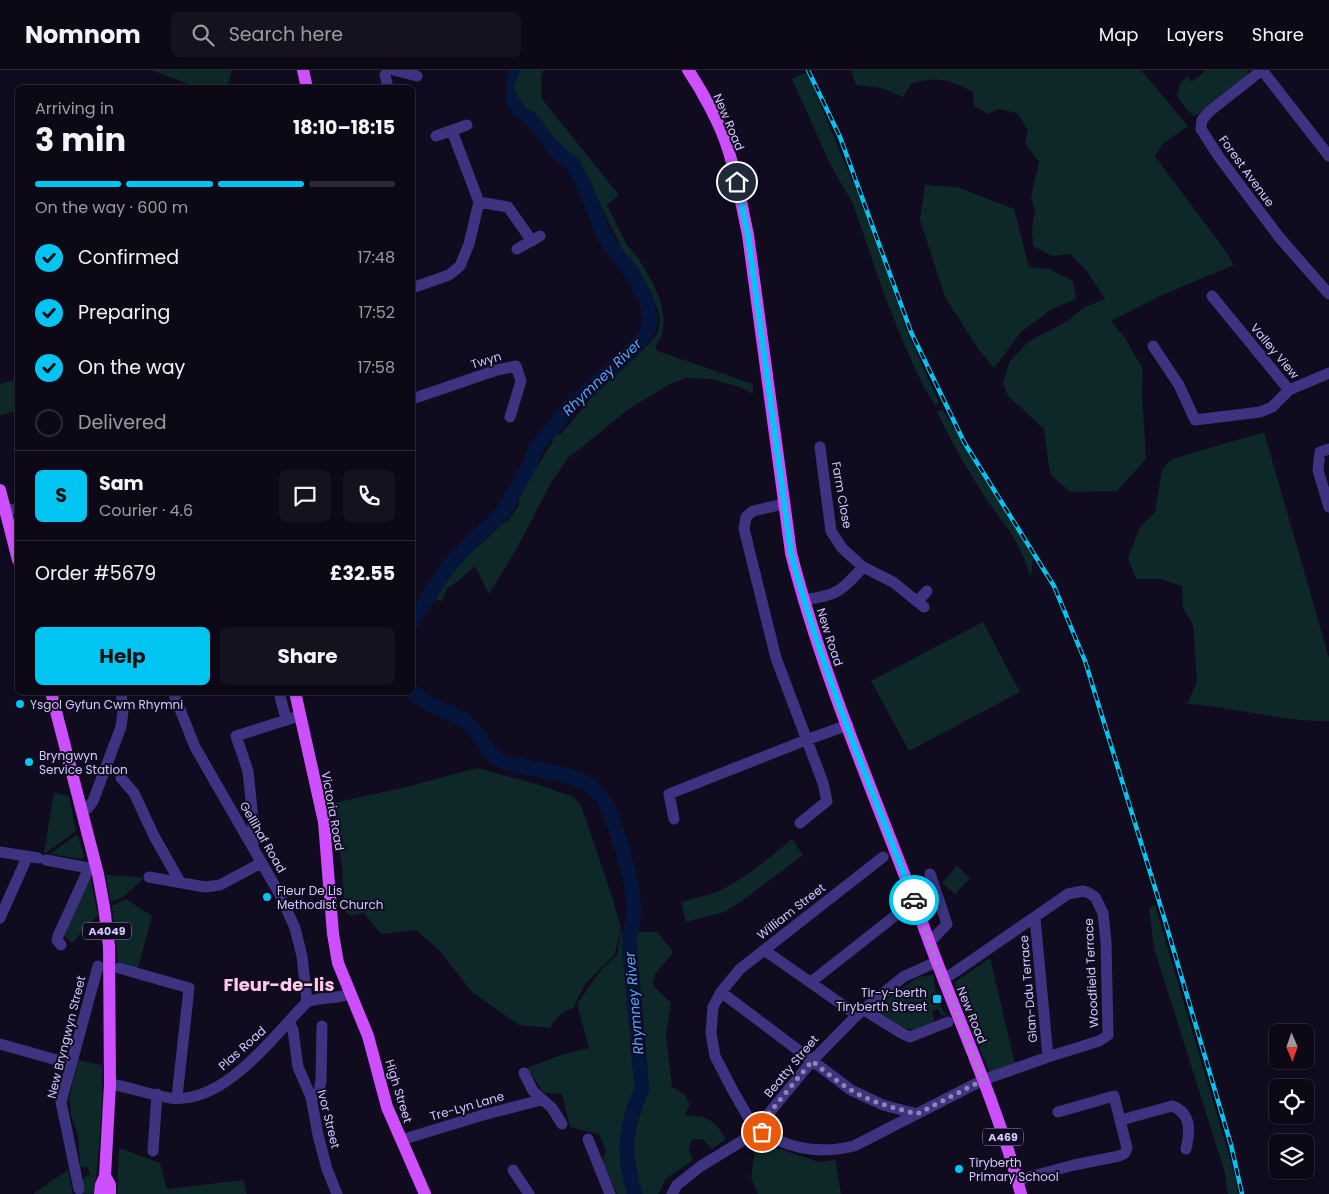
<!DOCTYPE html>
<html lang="en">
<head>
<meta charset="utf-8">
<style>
  body { margin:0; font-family:Poppins,sans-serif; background:#15111f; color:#f1f3f6; height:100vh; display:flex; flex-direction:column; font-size:19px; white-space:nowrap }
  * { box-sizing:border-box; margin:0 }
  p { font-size:16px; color:#9a9aa1 }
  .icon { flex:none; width:28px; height:28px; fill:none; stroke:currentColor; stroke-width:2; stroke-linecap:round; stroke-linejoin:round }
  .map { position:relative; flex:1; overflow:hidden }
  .panel { position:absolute; left:15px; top:15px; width:400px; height:610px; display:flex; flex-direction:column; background:#0c0816; border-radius:8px; box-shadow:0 1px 4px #0004,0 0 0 1px #2c2935 }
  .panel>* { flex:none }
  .needle { width:32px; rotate:178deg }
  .buttons { position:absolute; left:1269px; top:954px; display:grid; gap:10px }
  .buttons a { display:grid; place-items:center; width:45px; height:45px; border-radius:8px; background:#0c0816; box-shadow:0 1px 4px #0004,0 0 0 1px #2c2935; font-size:25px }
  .pin { position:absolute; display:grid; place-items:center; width:42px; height:42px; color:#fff; margin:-21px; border:2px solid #fff; border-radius:50%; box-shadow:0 1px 5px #0007 }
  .courier { position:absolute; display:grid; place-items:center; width:50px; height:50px; margin:-25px; border:4px solid #00c5f3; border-radius:50%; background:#fff; color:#222; box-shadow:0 1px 6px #0007 }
  .headline em { font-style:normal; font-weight:700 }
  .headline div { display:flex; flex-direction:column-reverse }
  .headline { display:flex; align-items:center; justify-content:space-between; height:85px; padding:0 20px }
  h1 { font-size:32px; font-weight:700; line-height:38px }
  .bar { display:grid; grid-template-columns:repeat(4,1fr); gap:8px 5px; align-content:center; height:60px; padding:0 20px }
  .bar i { height:6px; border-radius:4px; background:#2c2935 }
  .bar .current { background:#00c5f3 }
  .bar p { grid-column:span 4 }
  .line { display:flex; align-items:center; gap:12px; padding:0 20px; border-top:1px solid #2c2935 }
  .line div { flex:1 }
  .round { display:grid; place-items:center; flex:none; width:52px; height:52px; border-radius:8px; background:#15111f }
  ol { padding:0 20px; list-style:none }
  li { display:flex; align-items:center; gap:15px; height:55px }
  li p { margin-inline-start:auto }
  li .icon { padding:5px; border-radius:50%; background:#00c5f3; color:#111; stroke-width:4 }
  li:last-child { color:#9a9aa1 }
  li i { width:28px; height:28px; border:2px solid #2c2935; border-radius:50% }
  .primary-button { display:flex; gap:10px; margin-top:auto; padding:10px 20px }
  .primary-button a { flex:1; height:58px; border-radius:8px; background:#00c5f3; color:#111; font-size:20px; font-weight:700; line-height:58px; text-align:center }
  .primary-button a+a { background:#15111f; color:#f1f3f6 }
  header { display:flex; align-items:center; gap:30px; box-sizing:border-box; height:70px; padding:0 25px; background:#0c0816; border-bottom:1px solid #2c2935 }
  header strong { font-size:24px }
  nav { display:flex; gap:28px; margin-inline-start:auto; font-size:18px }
  .search { width:350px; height:45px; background:#15111f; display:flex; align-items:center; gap:12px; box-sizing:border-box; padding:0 18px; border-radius:8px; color:#9a9aa1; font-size:19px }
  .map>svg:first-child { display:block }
  .green { fill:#0e2729 }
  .water { fill:#06153c }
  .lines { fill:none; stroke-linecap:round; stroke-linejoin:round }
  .river { stroke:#06153c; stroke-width:15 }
  .minor { stroke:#3d3380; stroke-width:11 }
  .major { stroke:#cd4fff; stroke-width:12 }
  .rail-casing { stroke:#00c5f3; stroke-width:4.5 }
  .rail { stroke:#100b1e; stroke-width:2.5; stroke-dasharray:8; stroke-linecap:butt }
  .done { stroke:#8f86b0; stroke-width:5; stroke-dasharray:0 9 }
  .route { stroke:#00c5f3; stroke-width:6 }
  .poi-dot { fill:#00c5f3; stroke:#100b1e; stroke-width:2 }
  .labels { text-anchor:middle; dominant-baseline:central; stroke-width:4; stroke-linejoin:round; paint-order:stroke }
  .shield { fill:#100b1e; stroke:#988fbc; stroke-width:1 }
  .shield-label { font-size:11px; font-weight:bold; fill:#d3c8ff }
  .street-label { font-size:12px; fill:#d3c8ff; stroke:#100b1e }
  .poi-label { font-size:12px; fill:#d3c8ff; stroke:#100b1e; text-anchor:start }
  .water-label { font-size:14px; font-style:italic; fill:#56a1ff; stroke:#100b1e }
  .district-label { font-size:18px; font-weight:bold; fill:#ffcae7; stroke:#100b1e }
</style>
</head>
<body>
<header>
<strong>Nomnom</strong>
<div class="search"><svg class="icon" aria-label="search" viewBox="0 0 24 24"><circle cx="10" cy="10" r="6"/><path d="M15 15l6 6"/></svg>Search here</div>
<nav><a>Map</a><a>Layers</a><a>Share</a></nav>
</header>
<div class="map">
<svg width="1329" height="1124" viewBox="0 0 1329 1124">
  <rect width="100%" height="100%" fill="#100b1e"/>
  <path class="green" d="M151,0H232L227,17H197Z
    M520,0H543L541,9L542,29L619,125L607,135C614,148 619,161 626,173C629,179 635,183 638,188C654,213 676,250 655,277L658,281L753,314V324L740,317L711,309L686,308L668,315L629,339L568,388L551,413L516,480L489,524L475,496L457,512L447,518L442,531L435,529L453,502L475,478L488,468L499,456L508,451L519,435V425L552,373L555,364H561L597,321L603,317L649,274L658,263L660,249L657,237L635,195L625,184L595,124L594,118L587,106L572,86L560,76L538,46L527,40L515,22V12Z
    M851,0H1141L1188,56L1163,74L1155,86L1227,183L1234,195L1162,225L1111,251L1125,268L1143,299L1142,320L1146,389L1117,421L1070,422L1050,404L1044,359L1008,326L1003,313L1010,291L1029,271L1066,252L1085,237L1105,229L1087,201L1070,184L1052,186L1033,176L1032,159L1035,140L1031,127L1039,92L1025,73L1028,60L1017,43L999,39L988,44L974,36L973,22C950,9 936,6 911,14L903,27L881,18L856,15Z
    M1206,0H1248L1247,5L1199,44L1194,46L1187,40L1177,26L1180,14L1187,6L1192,12Z
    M807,2L867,146L907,261L939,333L935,335L922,314L904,274L884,224L853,134L830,94L792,9Z
    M925,115L957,117L1014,139L1029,197L1049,199L1073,211L1076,229L1052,239L1022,261L994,298L979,280L945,227L920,150Z
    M14,310L17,325V341L0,345V314Z
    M943,340L1033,488L1031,507C1026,493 1020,478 1012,465C1005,453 995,442 987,430C968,402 952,373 937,342Z
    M1264,362L1329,588V651C1281,652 1235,637 1187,634L1197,612L1193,555L1183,538L1182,516L1160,509H1136L1128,488L1140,457L1155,442L1162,399L1172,389Z
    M983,552L1020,622L909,681L871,611Z
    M477,698L536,714L574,727L582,738L612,827L621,858L615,884L585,914L573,938C563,941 555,949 550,958L519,955L472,922L439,880L416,860L381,864L364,843L351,846L345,842L342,796L333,733L406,717Z
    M54,723L69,726L76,761L46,783H44Z
    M76,765L78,766L84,786L82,789L50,784Z
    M792,769L803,785L743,830L724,842L686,852L681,832C691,829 701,827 711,824C738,815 770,787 792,769Z
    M957,796L970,808L955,824L942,813Z
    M106,805L140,807L143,809L123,827L111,832Z
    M91,809L98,845L72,873L63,864L89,810Z
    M126,829L152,846L138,898L118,892L112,836Z
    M1155,835L1234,1102L1238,1124H1228L1225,1103L1154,878L1149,838Z
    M621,862H657L674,882L654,905L653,915L671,933L666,966L672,1017L684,1024L690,1034L685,1045C710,1047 712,1048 726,1069L712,1079L702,1069H692L689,1079L693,1090L666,1109L658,1124H617L602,1091L606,1082L599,1064L570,1057L562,1024L544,1023L527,998L561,985L589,978L577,934L602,899L617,885Z
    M990,888L1015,994L990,1003L980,979L981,971L977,960L979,959L977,954H975L973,948H971L963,934L955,912Z
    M934,905C934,919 938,935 947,946L941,945L938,939L932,941L934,950L930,955L914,960L903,958L873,939L918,907Z
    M78,990L102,995V1038L95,1124L76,1123L83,1108L90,1104L88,1098L81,1097L79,1094L80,1092L78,1066L71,1045L69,1029Z
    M756,1071L819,1092L835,1090L841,1124H758L751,1108Z
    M119,1078L160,1093L167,1119L243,1110L247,1124H117Z
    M68,1100L73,1124H33Z"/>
  <path class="water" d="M509,0H520L515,12V22L527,40L535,42L560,76L572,86L559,95L556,92L548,80L533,61L513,43L506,34V10Z"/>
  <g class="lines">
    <path class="river" d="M412,552L447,498L465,478L502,444L530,394L535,379L570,337L632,280L645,265L651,252L646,228L632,203L606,170L586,120L573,94L563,87L552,76
      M412,622C427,637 451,640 468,653C481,664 485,682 500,690C504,693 510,693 514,694C535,700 557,702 577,709C588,713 594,718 601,727C615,745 636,821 634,843C633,854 629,863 629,873L642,1019C625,1056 622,1085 635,1124"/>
    <path class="minor" d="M393,0L417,6
      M1262,0L1210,41L1202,50L1201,59L1219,87L1279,167L1329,224
      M1262,0L1329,86
      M385,5L388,18
      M436,66L467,55
      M479,132L508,137L532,171
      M517,179L540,166
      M412,218L449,205L460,196L469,174L479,132L452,61
      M1212,226L1289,320L1329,303
      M1153,276L1179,315L1195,350L1260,342L1272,337L1289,320
      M412,329L497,300L516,296L521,311L510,347
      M820,377L831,461L842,478L863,497L893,512L924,537
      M1329,379L1320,382L1318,400L1329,437
      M784,434L753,441L746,447L744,459L776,588L823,713L827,731L800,753
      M5,439L18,440
      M803,530C837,525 840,523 863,497
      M917,532L927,521
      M173,622L195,677L279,823L295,858L302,886L307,932
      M279,622L286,649
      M121,708L134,723L154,766L180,812
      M81,740L88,738L93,731L121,657L123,641L121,622
      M674,749L669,724L806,670L848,655
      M253,776V750L248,701L236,666L299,646
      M0,782L38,788
      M883,787L740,899L721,922L713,937L711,963L715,986L732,1019L752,1054C758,1061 766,1065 775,1069C801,1081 826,1083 854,1076L983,1010L1048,987L1099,971L1108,965L1106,872L1103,843L1095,827L1089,823L1083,821L1068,824L952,904L943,909
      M46,790L89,798L95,796
      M149,807L205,817L220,815L261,793
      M0,848L25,792L27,786
      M1035,848L1048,987
      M929,873L947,854L930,804
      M61,875L57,870L58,866L89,798
      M764,880L857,945
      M119,898L189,918L177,1027
      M811,912L905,838
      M721,922L851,1020L883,1035L917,1044
      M864,940L903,964L910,967L948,952
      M289,952L293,960L298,997L311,1027L318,1065L327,1099L337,1124
      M0,974L71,994
      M524,1003L533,1021L552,1038L562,1054
      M110,1014C130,1017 150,1025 170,1028C225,1035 273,966 307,932C322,926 337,930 351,923
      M311,1027L319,1022L321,1011L322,956
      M1121,1050L1172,1036C1192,1043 1190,1062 1186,1079
      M588,1069L610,1124
      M401,1070L483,1045L541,1030
      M153,1081L157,1024
      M513,1100L529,1124
      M1018,1110L1074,1095L1119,1086L1125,1083L1127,1078L1114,1026L1058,1042
      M79,1119L61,1032L98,896
      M672,1124L677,1115L701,1096L742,1071L756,1059L812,991L857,945L903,907L936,892"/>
    <path class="major" d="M303,0L307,18
      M688,0C702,21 721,55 728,79C737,107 742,137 748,165L791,483C822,604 872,719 916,835C949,932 995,1025 1021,1124
      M0,420L18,490
      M51,622L98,804L104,837L109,876L110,1014L105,1106L101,1115L100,1124
      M295,622L324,752L333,864L338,893L368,966L387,1037L425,1124
      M105,1106L110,1115V1124"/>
    <defs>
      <path id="rail" d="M808,0L840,67L911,262L964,372L1054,516L1085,591L1163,844L1231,1075L1242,1124"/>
    </defs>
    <use href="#rail" class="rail-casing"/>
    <use href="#rail" class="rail"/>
  </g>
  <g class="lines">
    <path class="done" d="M762,1062L756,1059L812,991C828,1004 845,1018 864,1027C881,1035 899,1039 917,1044L983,1010L929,873L914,830"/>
    <path class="route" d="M737,112L748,166L791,483C822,602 870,715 914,830"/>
  </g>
  <g class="poi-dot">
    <circle cx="20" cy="634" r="5"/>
    <circle cx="29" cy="692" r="5"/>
    <circle cx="267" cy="827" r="5"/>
    <rect x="932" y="924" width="10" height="10" rx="2.5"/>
    <circle cx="959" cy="1099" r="5"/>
  </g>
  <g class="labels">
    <g class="shield">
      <rect x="83" y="852.5" width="48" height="17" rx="4"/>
      <rect x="983" y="1058.5" width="40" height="17" rx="4"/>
    </g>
    <g class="shield-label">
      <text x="107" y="861">A4049</text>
      <text x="1003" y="1067">A469</text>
    </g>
    <g class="street-label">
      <text transform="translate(729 52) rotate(67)">New Road</text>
      <text transform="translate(1247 101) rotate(54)">Forest Avenue</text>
      <text transform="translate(1275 281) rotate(50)">Valley View</text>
      <text transform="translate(486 290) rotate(-17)">Twyn</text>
      <text transform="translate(842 425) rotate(80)">Farm Close</text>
      <text transform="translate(830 567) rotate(72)">New Road</text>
      <text transform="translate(333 741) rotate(80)">Victoria Road</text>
      <text transform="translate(263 767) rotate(60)">Gellihaf Road</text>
      <text transform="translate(791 841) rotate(-38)">William Street</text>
      <text transform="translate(1091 903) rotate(-93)">Woodfield Terrace</text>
      <text transform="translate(1028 919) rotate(-95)">Glan-Ddu Terrace</text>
      <text transform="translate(972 945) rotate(68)">New Road</text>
      <text transform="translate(66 967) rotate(-76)">New Bryngwyn Street</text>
      <text transform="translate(242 978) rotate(-42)">Plas Road</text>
      <text transform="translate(791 996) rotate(-50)">Beatty Street</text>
      <text transform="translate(399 1021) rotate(73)">High Street</text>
      <text transform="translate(467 1036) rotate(-16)">Tre-Lyn Lane</text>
      <text transform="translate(329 1049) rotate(76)">Ivor Street</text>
    </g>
    <g class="poi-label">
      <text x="30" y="634">Ysgol Gyfun Cwm Rhymni</text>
      <text x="39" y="685">Bryngwyn<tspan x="39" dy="14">Service Station</tspan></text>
      <text x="277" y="820">Fleur De Lis<tspan x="277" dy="14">Methodist Church</tspan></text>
      <text x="927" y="922" text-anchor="end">Tir-y-berth<tspan x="927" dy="14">Tiryberth Street</tspan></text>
      <text x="969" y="1092">Tiryberth<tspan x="969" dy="14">Primary School</tspan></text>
    </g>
    <g class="water-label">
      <text transform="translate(602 307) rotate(-44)">Rhymney River</text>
      <text transform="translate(634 933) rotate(-95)">Rhymney River</text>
    </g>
    <g class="district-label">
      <text x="279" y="914">Fleur-de-lis</text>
    </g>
  </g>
</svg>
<div class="buttons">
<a><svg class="needle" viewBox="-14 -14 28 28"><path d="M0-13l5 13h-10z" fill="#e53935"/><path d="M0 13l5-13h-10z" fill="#9a9aa1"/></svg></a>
<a><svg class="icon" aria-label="locate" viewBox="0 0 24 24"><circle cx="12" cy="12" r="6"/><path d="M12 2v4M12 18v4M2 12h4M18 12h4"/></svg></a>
<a><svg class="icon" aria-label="layers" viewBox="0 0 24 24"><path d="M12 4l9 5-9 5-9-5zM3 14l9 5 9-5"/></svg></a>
</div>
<div class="pin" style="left:762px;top:1062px;background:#ea580c"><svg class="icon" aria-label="bag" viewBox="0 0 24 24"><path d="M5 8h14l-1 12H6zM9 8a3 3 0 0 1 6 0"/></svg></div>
<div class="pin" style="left:737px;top:112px;background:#1f2937"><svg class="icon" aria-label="home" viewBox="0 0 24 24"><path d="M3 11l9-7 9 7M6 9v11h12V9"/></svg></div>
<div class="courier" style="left:914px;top:830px"><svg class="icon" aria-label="car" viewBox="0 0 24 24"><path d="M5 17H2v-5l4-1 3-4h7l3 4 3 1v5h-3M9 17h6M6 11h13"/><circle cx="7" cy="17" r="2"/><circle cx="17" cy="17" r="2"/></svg></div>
<section class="panel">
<div class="headline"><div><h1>3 min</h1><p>Arriving in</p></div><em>18:10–18:15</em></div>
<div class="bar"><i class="current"></i><i class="current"></i><i class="current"></i><i></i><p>On the way · 600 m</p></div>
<ol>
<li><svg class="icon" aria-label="check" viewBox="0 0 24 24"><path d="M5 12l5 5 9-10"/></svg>Confirmed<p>17:48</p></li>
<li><svg class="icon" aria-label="check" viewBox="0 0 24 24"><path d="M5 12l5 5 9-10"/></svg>Preparing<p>17:52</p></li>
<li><svg class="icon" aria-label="check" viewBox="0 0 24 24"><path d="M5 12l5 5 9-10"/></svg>On the way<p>17:58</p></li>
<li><i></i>Delivered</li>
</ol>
<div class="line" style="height:90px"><b class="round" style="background:#00c5f3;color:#111">S</b><div><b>Sam</b><p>Courier · 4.6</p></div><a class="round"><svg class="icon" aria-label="chat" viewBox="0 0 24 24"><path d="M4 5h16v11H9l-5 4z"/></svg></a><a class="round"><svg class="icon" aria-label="phone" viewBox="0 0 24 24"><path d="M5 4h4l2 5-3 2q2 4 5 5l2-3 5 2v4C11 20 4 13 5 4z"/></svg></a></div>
<div class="line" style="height:65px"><div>Order #5679</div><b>£32.55</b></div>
<div class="primary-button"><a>Help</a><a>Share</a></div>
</section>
</div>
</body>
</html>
